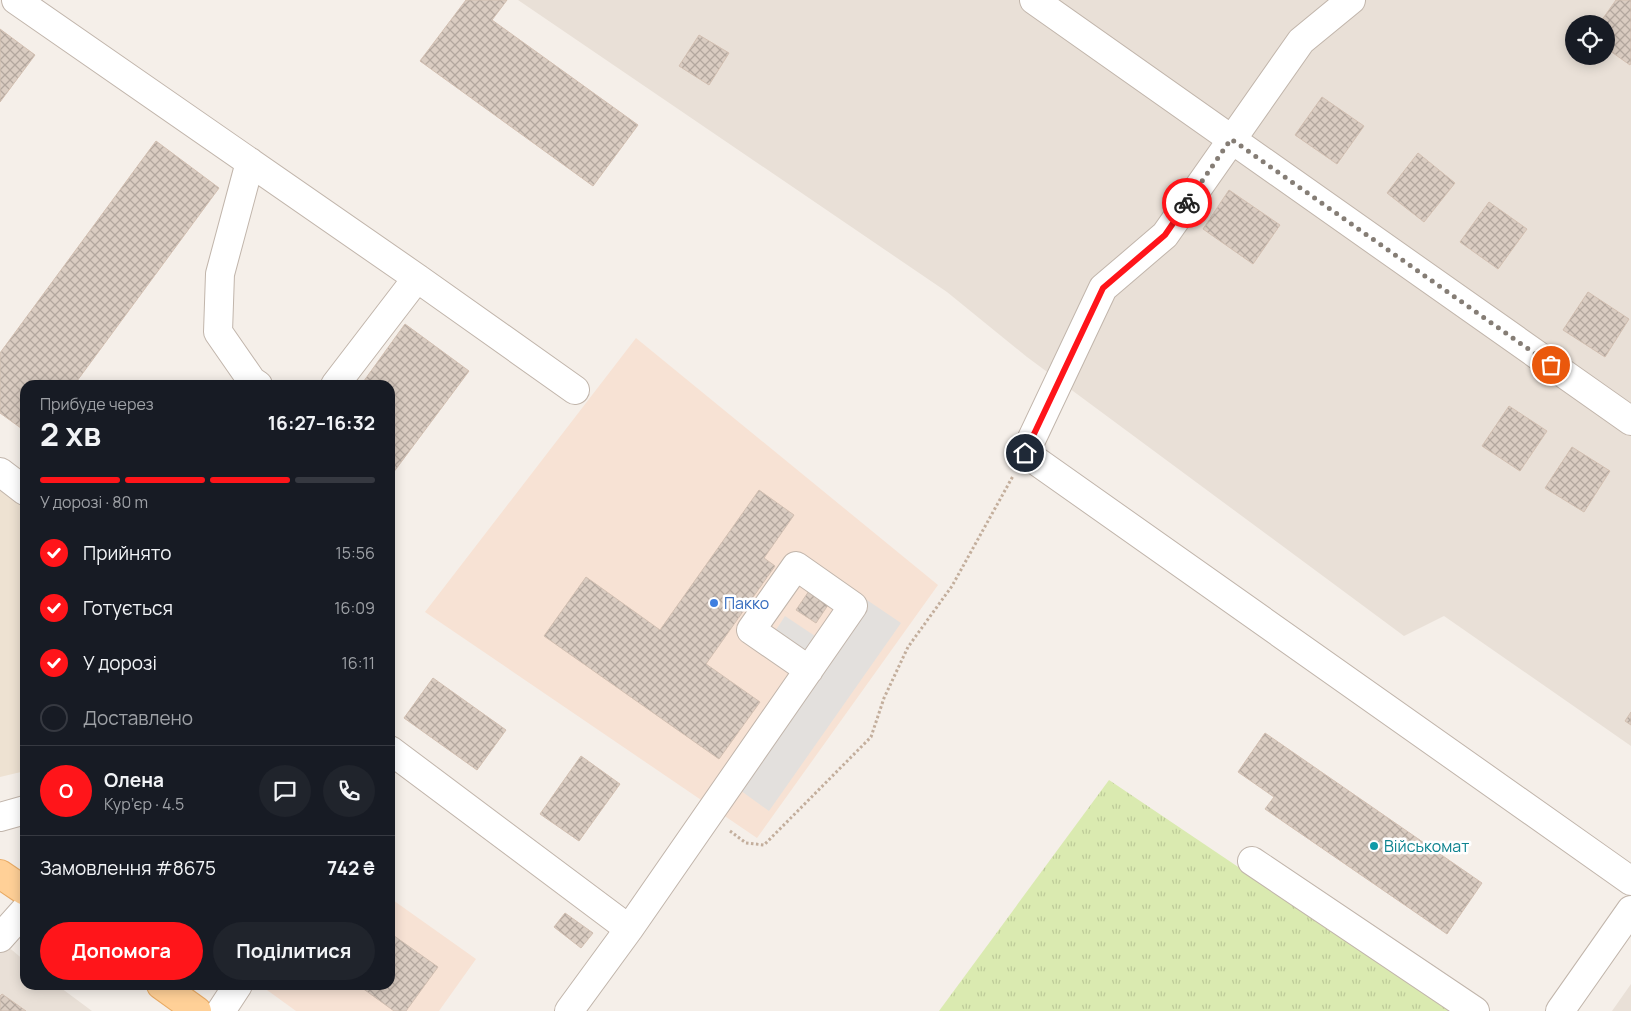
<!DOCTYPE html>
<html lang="uk">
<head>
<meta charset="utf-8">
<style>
  body { margin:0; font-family:Manrope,sans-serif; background:#20242c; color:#f1f3f6; height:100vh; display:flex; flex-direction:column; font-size:19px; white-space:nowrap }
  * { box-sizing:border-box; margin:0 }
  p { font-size:16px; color:#9ea1a6 }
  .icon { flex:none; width:28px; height:28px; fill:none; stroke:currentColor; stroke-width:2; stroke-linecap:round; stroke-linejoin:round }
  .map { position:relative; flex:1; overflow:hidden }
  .details { position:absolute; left:20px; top:380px; width:375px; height:610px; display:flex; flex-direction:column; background:#171b24; border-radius:15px; box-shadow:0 2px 12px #0003 }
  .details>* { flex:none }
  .fabs { position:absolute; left:1565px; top:15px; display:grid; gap:10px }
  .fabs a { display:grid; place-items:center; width:50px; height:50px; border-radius:50%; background:#171b24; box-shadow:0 2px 12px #0003; font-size:25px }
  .pin { position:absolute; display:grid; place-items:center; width:42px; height:42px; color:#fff; margin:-21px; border:2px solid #fff; border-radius:50%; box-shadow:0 1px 5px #0007 }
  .courier { position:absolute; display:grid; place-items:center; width:50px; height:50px; margin:-25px; border:4px solid #ff151a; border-radius:50%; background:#fff; color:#222; box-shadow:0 1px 6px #0007 }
  .headline em { font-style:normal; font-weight:700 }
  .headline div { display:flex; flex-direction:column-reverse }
  .headline { display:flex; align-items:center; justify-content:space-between; height:85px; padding:0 20px }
  h1 { font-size:32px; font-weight:700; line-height:38px }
  .bar { display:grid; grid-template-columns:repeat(4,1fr); gap:8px 5px; align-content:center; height:60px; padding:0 20px }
  .bar i { height:6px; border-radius:4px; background:#363941 }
  .bar .current { background:#ff151a }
  .bar p { grid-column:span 4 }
  .line { display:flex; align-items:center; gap:12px; padding:0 20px; border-top:1px solid #363941 }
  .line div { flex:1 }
  .round { display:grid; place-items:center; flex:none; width:52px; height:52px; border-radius:26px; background:#20242c }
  ol { padding:0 20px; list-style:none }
  li { display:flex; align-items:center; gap:15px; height:55px }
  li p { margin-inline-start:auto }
  li .icon { padding:5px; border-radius:50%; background:#ff151a; color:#fff; stroke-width:4 }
  li:last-child { color:#9ea1a6 }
  li i { width:28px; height:28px; border:2px solid #363941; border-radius:50% }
  .cta { display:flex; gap:10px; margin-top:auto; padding:10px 20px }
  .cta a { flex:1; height:58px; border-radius:30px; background:#ff151a; color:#fff; font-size:20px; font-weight:700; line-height:58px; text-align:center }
  .cta a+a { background:#20242c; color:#f1f3f6 }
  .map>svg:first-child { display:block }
  .residential { fill:#e9e0d7; fill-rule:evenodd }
  .commercial { fill:#f7e2d4 }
  .education { fill:#eee2d2 }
  .park { fill:url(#park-tufts) }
  .parking { fill:#e3e0dd }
  .building { fill:url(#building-cross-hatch); stroke:#d2bfb1 }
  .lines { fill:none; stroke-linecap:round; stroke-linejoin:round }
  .minor-casing { stroke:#c1b5ab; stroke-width:30 }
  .major-casing { stroke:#e8aa64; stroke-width:30 }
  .path { stroke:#c3ae9c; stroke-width:3; stroke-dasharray:2.5 2.5; stroke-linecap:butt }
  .minor { stroke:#fff; stroke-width:28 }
  .major { stroke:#ffd097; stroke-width:28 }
  .done { stroke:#857d75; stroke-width:5; stroke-dasharray:0 9 }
  .route { stroke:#ff151a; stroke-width:6 }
  .shop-dot { fill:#3f7fe0; stroke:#fff; stroke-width:2 }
  .culture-dot { fill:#0f9aa8; stroke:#fff; stroke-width:2 }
  .labels { text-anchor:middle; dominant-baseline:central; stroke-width:5; stroke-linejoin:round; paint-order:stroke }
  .shop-label { font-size:16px; fill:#366cbe; stroke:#fff; text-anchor:start }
  .culture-label { font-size:16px; fill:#0d838f; stroke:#fff; text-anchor:start }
</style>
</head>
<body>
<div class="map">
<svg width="1631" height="1011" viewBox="0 0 1631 1011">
  <defs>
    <pattern id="park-tufts" width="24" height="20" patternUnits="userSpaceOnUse" patternTransform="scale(1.25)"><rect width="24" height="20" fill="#daeab0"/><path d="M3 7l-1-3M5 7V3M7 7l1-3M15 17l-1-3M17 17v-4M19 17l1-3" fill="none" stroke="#bdca98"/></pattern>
    <pattern id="building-cross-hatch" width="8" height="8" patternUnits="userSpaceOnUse" patternTransform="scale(1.25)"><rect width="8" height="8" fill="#daccc1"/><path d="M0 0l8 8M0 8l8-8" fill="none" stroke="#b3a79e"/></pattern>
  </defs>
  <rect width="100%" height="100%" fill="#f5efe9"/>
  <path class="residential" d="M518,0H1631V746L1444,616L1404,636L1027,357L947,292ZM1574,24H1606V56H1574Z
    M0,940L25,961V985H57L92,1011H0Z
    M1631,984V1011H1612Z"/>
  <path class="commercial" d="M636,338L938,585L757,838L425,612Z
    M390,898L476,959L439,1011H296L260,985H390Z"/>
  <path class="education" d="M0,487L25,505V771L0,777Z"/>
  <path class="park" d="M1109,780L1452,1011H939Z"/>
  <path class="parking" d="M864,598L901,623L769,811L733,785Z
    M785,616L824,642L810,662L772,636Z"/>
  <path class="building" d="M466,0H507L492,20L638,125L593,186L420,61Z
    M1616,0H1631V63L1630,65L1606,48V24H1599Z
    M0,29L35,55L0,102Z
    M699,35L729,53L709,85L679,66Z
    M1322,97L1364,126L1337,164L1295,135Z
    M156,141L219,188L74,385H25V431L0,413V353Z
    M1418,153L1455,183L1424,222L1387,193Z
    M1229,190L1280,225L1253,264L1203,229Z
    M1489,202L1527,229L1498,269L1460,242Z
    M1588,292L1629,319L1605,357L1563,330Z
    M405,324L469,371L390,477V385H361Z
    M1509,406L1547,431L1520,471L1482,446Z
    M1572,447L1610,471L1584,512L1545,488Z
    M759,490L794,515L764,558L775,566L706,664L760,702L719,759L544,636L586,577L660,630Z
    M809,591L828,605L816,623L796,610Z
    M433,678L506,730L477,770L404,718Z
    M1631,712V725L1625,721Z
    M1265,733L1482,883L1447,934L1265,809L1274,797L1238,772Z
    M581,756L620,784L579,841L540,814Z
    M565,913L593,933L581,948L554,927Z
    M390,933L438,967L406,1011H394L358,985H390Z
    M2,994L26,1011H0V996Z"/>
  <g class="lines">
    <defs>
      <path id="minor" d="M16,0L417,278L575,390
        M1034,0L1631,421
        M1351,0L1301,41L1165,235L1103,288L1025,453L1631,881
        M250,162L220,274L218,332L252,381L258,385
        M335,385L417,278
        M0,472L25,491
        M390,750L629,929
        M0,817L25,810
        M1252,861L1475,1011
        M0,938L25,910
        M221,1011L238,985
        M569,1011L629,929L853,606L796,566L751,630L809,670
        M1560,1011L1631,910"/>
      <path id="major" d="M0,874L25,891
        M161,985L197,1011"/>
    </defs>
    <use href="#minor" class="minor-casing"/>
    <use href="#major" class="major-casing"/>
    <path class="path" d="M730,831L746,843L764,845L871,737L884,698L908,647L952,586L1013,476"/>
    <use href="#minor" class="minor"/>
    <use href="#major" class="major"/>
  </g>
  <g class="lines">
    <path class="done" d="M1187,203L1231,139L1551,365"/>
    <path class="route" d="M1025,453L1103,288L1165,235L1187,203"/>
  </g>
  <circle class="shop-dot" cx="714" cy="603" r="5"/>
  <circle class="culture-dot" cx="1374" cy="846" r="5"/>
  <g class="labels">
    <g class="shop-label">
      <text x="724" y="603">Пакко</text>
    </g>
    <g class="culture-label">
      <text x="1384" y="846">Військомат</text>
    </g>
  </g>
</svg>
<div class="fabs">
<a><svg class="icon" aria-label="locate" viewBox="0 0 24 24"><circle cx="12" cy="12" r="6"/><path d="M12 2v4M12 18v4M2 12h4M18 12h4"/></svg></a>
</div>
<div class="pin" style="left:1551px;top:365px;background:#ea580c"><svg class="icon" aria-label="bag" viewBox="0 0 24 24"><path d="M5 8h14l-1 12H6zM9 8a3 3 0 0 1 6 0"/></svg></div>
<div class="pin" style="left:1025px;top:453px;background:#1f2937"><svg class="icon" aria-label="home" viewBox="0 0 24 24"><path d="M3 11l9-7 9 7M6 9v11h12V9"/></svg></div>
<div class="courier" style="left:1187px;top:203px"><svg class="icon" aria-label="bike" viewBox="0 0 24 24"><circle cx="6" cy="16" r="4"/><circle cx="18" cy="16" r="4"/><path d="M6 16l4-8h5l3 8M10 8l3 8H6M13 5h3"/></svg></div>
<section class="details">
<div class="headline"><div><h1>2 хв</h1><p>Прибуде через</p></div><em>16:27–16:32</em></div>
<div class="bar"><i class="current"></i><i class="current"></i><i class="current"></i><i></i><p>У дорозі · 80 m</p></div>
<ol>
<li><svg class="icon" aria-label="check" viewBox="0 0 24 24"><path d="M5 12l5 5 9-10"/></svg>Прийнято<p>15:56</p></li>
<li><svg class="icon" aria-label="check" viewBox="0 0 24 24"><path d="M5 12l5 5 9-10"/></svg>Готується<p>16:09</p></li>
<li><svg class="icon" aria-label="check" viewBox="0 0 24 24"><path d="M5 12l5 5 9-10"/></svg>У дорозі<p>16:11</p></li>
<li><i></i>Доставлено</li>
</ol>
<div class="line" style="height:90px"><b class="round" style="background:#ff151a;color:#fff">О</b><div><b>Олена</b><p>Кур’єр · 4.5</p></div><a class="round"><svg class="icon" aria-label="chat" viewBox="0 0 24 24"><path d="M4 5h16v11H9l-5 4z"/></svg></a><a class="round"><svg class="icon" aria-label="phone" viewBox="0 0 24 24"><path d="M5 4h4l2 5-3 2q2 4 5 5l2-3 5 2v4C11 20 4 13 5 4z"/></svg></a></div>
<div class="line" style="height:65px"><div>Замовлення #8675</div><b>742 ₴</b></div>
<div class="cta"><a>Допомога</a><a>Поділитися</a></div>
</section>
</div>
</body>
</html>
